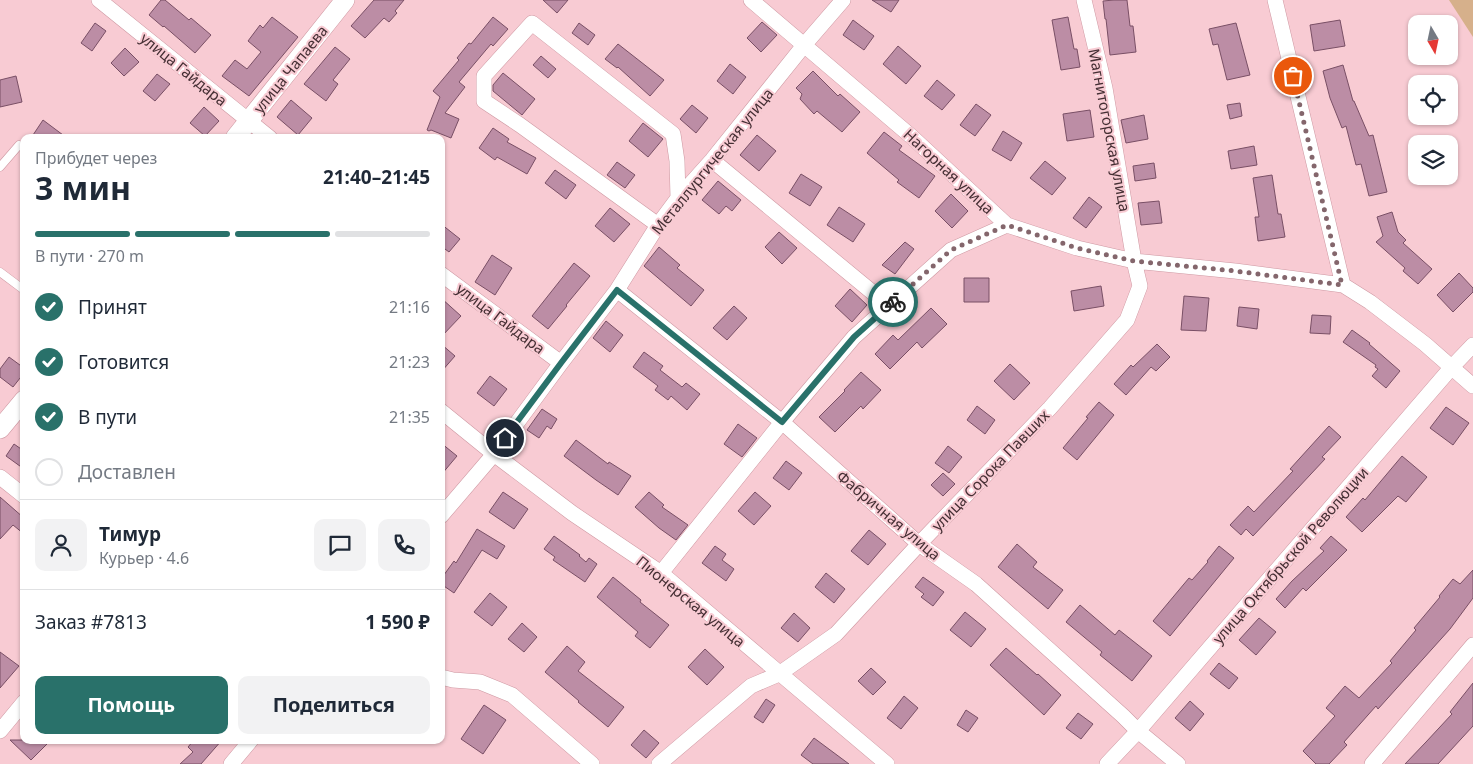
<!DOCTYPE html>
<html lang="ru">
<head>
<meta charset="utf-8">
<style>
  body { margin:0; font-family:"Noto Sans",sans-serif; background:#f2f2f3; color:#1f2937; height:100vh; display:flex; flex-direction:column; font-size:19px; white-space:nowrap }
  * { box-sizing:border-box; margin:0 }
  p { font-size:16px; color:#747a83 }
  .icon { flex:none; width:28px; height:28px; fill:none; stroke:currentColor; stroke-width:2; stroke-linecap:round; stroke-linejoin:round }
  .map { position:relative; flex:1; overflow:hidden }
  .side { position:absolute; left:20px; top:134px; width:425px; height:610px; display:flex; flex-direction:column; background:#fff; border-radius:10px; box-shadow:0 1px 4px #0004 }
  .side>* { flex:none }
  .needle { width:32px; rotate:171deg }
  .tools { position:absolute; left:1408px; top:15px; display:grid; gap:10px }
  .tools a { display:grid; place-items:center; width:50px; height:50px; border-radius:10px; background:#fff; box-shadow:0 1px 4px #0004; font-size:25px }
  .pin { position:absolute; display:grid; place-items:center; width:42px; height:42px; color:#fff; margin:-21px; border:2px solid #fff; border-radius:50%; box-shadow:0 1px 5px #0007 }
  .courier { position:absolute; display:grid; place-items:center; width:50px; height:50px; margin:-25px; border:4px solid #29716a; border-radius:50%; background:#fff; color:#222; box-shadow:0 1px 6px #0007 }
  .overview em { font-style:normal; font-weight:700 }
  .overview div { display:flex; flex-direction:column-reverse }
  .overview { display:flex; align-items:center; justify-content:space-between; height:85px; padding:0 15px }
  h1 { font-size:32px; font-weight:700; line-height:38px }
  .bar { display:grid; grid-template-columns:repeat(4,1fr); gap:8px 5px; align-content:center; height:60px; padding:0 15px }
  .bar i { height:6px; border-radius:4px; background:#e0e1e3 }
  .bar .selected { background:#29716a }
  .bar p { grid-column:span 4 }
  .line { display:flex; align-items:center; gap:12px; padding:0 15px; border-top:1px solid #e0e1e3 }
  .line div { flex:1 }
  .round { display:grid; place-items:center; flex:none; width:52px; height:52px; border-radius:10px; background:#f2f2f3 }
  ol { padding:0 15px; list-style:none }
  li { display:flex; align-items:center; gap:15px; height:55px }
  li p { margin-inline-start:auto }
  li .icon { padding:5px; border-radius:50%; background:#29716a; color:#fff; stroke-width:4 }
  li:last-child { color:#747a83 }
  li i { width:28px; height:28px; border:2px solid #e0e1e3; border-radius:50% }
  .action { display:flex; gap:10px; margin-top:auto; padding:10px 15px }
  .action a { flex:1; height:58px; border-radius:10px; background:#29716a; color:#fff; font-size:20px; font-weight:700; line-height:58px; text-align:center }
  .action a+a { background:#f2f2f3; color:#1f2937 }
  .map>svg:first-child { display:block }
  .green { fill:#d6b08b }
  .building { fill:#bc8da5; stroke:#794f65 }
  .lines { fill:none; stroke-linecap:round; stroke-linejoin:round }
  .service-casing { stroke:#ce98a2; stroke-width:9 }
  .minor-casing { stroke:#ce98a2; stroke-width:16 }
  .tertiary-casing { stroke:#ce98a2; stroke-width:20 }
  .service { stroke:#fff; stroke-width:8 }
  .minor { stroke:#fff; stroke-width:15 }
  .tertiary { stroke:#fff; stroke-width:19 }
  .done { stroke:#84666c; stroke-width:5; stroke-dasharray:0 9 }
  .route { stroke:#29716a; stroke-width:6 }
  .labels { text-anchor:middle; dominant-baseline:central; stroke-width:4; stroke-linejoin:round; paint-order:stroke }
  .street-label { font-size:15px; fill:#452f34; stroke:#f8cbd3 }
</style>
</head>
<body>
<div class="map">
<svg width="1473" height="764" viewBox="0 0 1473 764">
  <rect width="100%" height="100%" fill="#f8cbd3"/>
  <path class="green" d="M1449,0H1473V37Z"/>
  <path class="building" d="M161,0H165L189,20L191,18L211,35L195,53L164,26L163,27L149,15Z
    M374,0H404L395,11L397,13L389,22L384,18L365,38L351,26Z
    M543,0H568L557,13Z
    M872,0H899L891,12Z
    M1114,0H1127L1130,26H1133L1136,52L1110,55L1106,19H1105L1103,1Z
    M272,17L298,37L249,96L222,76L235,60L247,69L261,52L248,41L260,25L263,28Z
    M493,17L508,29L493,46L491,44L459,82L465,87L445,113L459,119L451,138L431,130L429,131L427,130L440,97L433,91L459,60L457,58L469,43L471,44Z
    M1068,17L1074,49H1077L1080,67L1061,70L1052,20Z
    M853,20L874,36L864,50L843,35Z
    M1340,20L1345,46L1314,51L1310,25Z
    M762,22L777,35L761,52L747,38Z
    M95,23L106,31L92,51L81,43Z
    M579,23L595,35L588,45L572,33Z
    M1236,23L1250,75L1227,80L1218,44L1213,45L1209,29Z
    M618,44L664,80L650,96L618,67L617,68L605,59Z
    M898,46L921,66L906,84L883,64Z
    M335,47L350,59L333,80L338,84L326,101L304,84Z
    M125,48L139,62L124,76L111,63Z
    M541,56L556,69L548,78L533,65Z
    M730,64L746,77L733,94L717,81Z
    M1343,65L1353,101H1354L1369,136L1373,135L1387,192L1369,196L1361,164L1356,165L1346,126L1342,128L1330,98L1323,71Z
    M813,71L838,96L840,94L860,112L842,132L817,111L814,114L800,99L802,94L796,88Z
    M503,73L535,99L522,115L493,91V85Z
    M157,74L170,84L155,101L143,91Z
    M16,76L22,102L0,107V80Z
    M937,80L955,95L942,110L924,96Z
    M291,100L312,118L298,135L277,117Z
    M1240,103L1242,116L1230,119L1227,105Z
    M976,104L991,115L975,136L960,125Z
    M692,105L708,118L696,133L680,119Z
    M204,107L219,121L205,136L190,123Z
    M1090,110L1094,137L1067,141L1063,114Z
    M1144,115L1148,139L1126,143L1121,120Z
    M43,120L67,138H31Z
    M643,123L663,139L648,157L629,141Z
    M493,128L509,139L507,142L536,158L527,174L497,157L495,160L479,148Z
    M1003,131L1022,143L1011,161L992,150Z
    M884,132L902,146L899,150L935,176L919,198L897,182L899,180L867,153Z
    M757,135L776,151L759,171L740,155Z
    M1254,146L1257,165L1231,169L1228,151Z
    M1045,161L1066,178L1052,195L1030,178Z
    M617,162L635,175L625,188L607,175Z
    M1154,163L1156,178L1135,181L1133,166Z
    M555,170L576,185L566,199L545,183Z
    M801,174L822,187L810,206L789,193Z
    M1272,175L1278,214H1281L1285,237L1258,241L1255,217H1259L1253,178Z
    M718,181L741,200L732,211L726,206L719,214L702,200Z
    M951,194L968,211L952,228L935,211Z
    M1089,197L1102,207L1086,228L1073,218Z
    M1159,201L1162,223L1141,225L1138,203Z
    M839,207L865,224L853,242L827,225Z
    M610,208L630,224L614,242L595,226Z
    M1392,212L1398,232L1406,240L1403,243L1432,269L1418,284L1403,271L1405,268L1376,242L1383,236L1377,217Z
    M441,224L460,239L449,252L441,246Z
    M779,232L797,248L782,264L765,247Z
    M905,242L914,249L895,274L882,265Z
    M659,247L680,265L677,268L704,290L691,306L644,266Z
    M492,255L512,268L495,295L475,282Z
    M574,263L590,276L566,305L567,306L548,329L532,316Z
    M1459,273L1473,288V292L1453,312L1437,295Z
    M964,278H989V302H964Z
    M1101,286L1104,306L1074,311L1071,291Z
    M850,289L867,305L852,322L835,306Z
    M1184,296L1209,298L1206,331L1181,330Z
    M441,298L461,316L441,337Z
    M734,306L747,318L727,340L713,328Z
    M1239,307L1259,309L1257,329L1237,326Z
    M931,308L947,324L922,348L917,342L890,369L875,354L893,335L898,340Z
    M1312,315L1331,316L1330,334L1310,333Z
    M606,321L623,335L610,352L593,338Z
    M1352,330L1370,343L1369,344L1400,371L1386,388L1372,376L1378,369L1375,367L1376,365L1343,342Z
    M441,344L455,356L441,372Z
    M1157,344L1170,357L1156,371L1151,367L1126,395L1114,384L1131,365L1133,367Z
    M644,352L663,366L660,370L682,387L686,383L700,394L687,410L671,396L668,400L655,390L658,386L633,367Z
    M9,357L24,368V373L13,387L0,377V369Z
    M1010,364L1030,383L1014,400L994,381Z
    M861,372L881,390L863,409L861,406L835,432L819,417L845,391L844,390Z
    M490,376L507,389L494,406L477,393Z
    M1099,402L1114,415L1077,460L1063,448L1088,418L1086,417Z
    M977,406L995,420L985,434L967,420Z
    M1446,407L1469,423L1453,445L1430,428Z
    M542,409L557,419L551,429L547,426L539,438L527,430Z
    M738,424L757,438L742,457L724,444Z
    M1329,426L1341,437L1322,457L1325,459L1253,536L1246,529L1241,535L1230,525L1248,506L1254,512L1293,471L1290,469Z
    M576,440L608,464L609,462L631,476L618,495L596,480L564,456Z
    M441,443L457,456L441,475Z
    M14,444L24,451V469L6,456Z
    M948,446L962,457L949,473L935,463Z
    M1402,456L1427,477L1406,502L1398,496L1362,532L1346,517L1363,498L1365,500Z
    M786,461L802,473L789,490L773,478Z
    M943,473L955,484L943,496L931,485Z
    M503,492L528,509L514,529L489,512Z
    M649,492L664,505L662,507L688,525L676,540L659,528L635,507Z
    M755,492L771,506L754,525L738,511Z
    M0,497L24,518V534L13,525L0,539Z
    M477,529L505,546L497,559L482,550L454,593L441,584V579L454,561L456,563Z
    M869,530L886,544L868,565L851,551Z
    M554,536L580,555L579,556L586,562L589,558L597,564L585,582L553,560L555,557L544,549Z
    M1331,536L1347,550L1306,591L1303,588L1285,608L1276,599L1292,581L1324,551L1320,548Z
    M1017,544L1037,562L1033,567L1063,590L1048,609L998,567Z
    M715,546L726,554L722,560L734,569L726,581L702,563Z
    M1219,546L1234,558L1170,636L1153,621L1189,578L1192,580L1208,562L1207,561Z
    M1473,570V598L1450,629L1378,709L1376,706L1344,742L1347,745L1329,764H1316L1303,751L1335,716L1326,708L1345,686L1359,698L1392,663L1390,661L1416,630L1414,628L1440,597L1439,596L1453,579L1460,584Z
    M826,573L845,589L834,603L815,587Z
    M613,577L641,600L640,602L669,625L650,648L635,636L638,632L597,597Z
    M923,577L944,592L933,606L921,597L924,594L915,587Z
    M490,593L507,607L492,626L474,612Z
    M1080,605L1115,635L1119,630L1152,656L1132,681L1100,655L1102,652L1066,622Z
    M965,612L986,629L971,647L950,630Z
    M794,613L810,628L798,642L781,628Z
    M1259,618L1276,632L1256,655L1239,640Z
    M522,623L537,637L524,652L508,639Z
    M567,646L585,662L578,671L624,707L608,727L578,702L579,701L545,672Z
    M1006,648L1037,675L1038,674L1061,695L1044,715L990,665Z
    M705,649L724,667L707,685L688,667Z
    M0,652L19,666L0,688Z
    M1219,663L1238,678L1229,689L1210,674Z
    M871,668L886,682L873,695L858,681Z
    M1473,683V726L1438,764H1405L1426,742L1452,714L1450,712Z
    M904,696L918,708L901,729L887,718Z
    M766,699L775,705L763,723L754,717Z
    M1190,701L1204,714L1190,731L1175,718Z
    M484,705L506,720L483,754L461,739Z
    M966,710L978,718L968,732L957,725Z
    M1078,713L1093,724L1081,739L1066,728Z
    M644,730L659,743L646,758L631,745Z
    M814,738L849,764H813L801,755Z
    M10,740H51L31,760Z
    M194,740H222L201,764H180L193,752L188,747Z"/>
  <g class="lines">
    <defs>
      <path id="service" d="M0,167L19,145L24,148
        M0,272L24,290"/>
      <path id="minor" d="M99,0L270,138
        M751,0L912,137L1007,225L1077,248L1134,261L1235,271L1343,285L1370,302L1425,344L1473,386
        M1275,0L1343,285
        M712,160L889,306
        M658,225L520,125L484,101V76L532,23L673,134L677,161L678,198
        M441,274L561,363
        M617,290L782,422L919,544L976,584L1123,716L1138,731L1178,764
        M441,411L494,454L572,513L661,573L887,764
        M0,477L24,496
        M441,516L494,454L561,363L617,290L658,225L678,198L712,160L805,44L843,0
        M661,573L782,422L854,337L951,250L1007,225
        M441,677L453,680L480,682L512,695L592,764
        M0,731L24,702
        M231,764L251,740
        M659,764L751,686L779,674L836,634L919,544L1050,408L1127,320L1140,286L1134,261L1105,88L1084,0
        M1107,764L1138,731L1451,368L1473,345
        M1372,764L1473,645"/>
      <path id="tertiary" d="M235,138L345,0
        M0,429L24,400"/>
    </defs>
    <use href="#service" class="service-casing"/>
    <use href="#minor" class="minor-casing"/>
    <use href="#tertiary" class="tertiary-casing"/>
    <use href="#service" class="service"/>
    <use href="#minor" class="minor"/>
    <use href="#tertiary" class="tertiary"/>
  </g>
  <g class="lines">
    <path class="done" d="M893,302L951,250L1007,225L1077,248L1134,261L1235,271L1342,285L1293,76"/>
    <path class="route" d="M505,438L561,363L617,290L782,422L854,337L893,302"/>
  </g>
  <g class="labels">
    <g class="street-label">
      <text transform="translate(184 69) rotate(39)">улица Гайдара</text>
      <text transform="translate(290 69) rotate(-51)">улица Чапаева</text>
      <text transform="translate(1110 130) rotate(79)">Магнитогорская улица</text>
      <text transform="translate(712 161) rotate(-51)">Металлургическая улица</text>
      <text transform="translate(949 171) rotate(43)">Нагорная улица</text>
      <text transform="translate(501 318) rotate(37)">улица Гайдара</text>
      <text transform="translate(990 470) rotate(-46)">улица Сорока Павших</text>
      <text transform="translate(889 515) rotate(40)">Фабричная улица</text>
      <text transform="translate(1290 555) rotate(-49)">улица Октябрьской Революции</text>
      <text transform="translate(691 601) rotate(39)">Пионерская улица</text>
    </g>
  </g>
</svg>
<div class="tools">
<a><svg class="needle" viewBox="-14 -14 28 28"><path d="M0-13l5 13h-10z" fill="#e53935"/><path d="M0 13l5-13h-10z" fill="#747a83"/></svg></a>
<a><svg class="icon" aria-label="locate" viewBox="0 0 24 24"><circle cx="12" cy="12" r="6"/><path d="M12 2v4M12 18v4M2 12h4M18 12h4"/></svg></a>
<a><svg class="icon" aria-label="layers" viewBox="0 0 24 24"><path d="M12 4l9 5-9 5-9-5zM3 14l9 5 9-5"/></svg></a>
</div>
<div class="pin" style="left:1293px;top:76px;background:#ea580c"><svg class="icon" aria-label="bag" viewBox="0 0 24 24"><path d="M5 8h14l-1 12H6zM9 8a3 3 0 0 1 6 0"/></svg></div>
<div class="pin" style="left:505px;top:438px;background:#1f2937"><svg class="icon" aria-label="home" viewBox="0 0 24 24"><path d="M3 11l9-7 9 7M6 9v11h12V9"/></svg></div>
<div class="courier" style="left:893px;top:302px"><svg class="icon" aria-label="bike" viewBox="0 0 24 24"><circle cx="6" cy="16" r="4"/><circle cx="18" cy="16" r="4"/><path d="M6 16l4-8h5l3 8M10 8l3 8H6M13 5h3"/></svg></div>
<section class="side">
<div class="overview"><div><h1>3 мин</h1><p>Прибудет через</p></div><em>21:40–21:45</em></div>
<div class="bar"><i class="selected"></i><i class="selected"></i><i class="selected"></i><i></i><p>В пути · 270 m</p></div>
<ol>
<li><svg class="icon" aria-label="check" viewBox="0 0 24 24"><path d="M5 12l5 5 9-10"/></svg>Принят<p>21:16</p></li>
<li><svg class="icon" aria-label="check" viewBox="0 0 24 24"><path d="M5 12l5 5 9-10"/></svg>Готовится<p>21:23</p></li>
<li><svg class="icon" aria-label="check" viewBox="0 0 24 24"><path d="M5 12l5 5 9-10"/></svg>В пути<p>21:35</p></li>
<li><i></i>Доставлен</li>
</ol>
<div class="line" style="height:90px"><a class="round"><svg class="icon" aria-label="person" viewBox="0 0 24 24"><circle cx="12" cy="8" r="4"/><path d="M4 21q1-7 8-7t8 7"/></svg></a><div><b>Тимур</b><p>Курьер · 4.6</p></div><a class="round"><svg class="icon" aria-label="chat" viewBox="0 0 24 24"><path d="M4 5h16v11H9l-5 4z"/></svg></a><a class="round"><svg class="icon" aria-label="phone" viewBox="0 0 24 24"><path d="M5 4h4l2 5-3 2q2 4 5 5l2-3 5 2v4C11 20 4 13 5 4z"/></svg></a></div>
<div class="line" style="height:65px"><div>Заказ #7813</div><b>1 590 ₽</b></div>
<div class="action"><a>Помощь</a><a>Поделиться</a></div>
</section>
</div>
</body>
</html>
